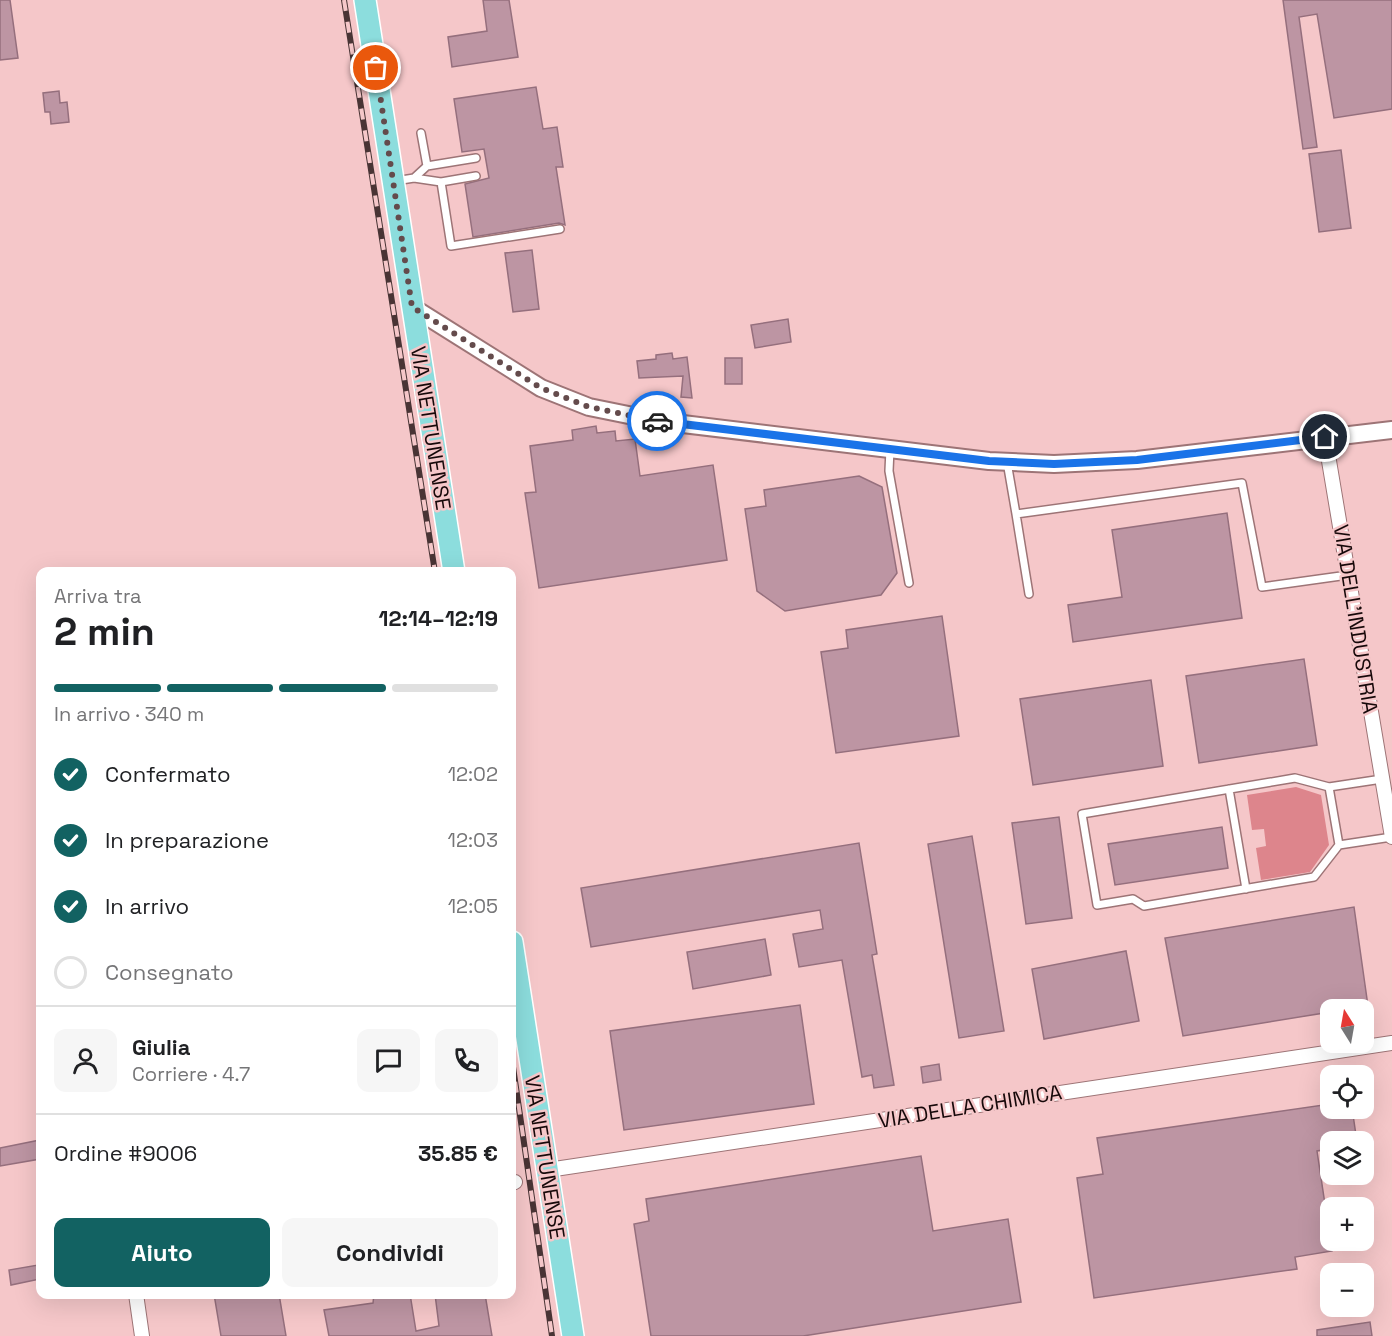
<!DOCTYPE html>
<html lang="it">
<head>
<meta charset="utf-8">
<style>
  body { margin:0; font-family:"Space Grotesk",sans-serif; background:#f6f6f6; color:#202124; height:100vh; display:flex; flex-direction:column; font-size:22px; white-space:nowrap }
  * { box-sizing:border-box; margin:0 }
  p { font-size:20px; color:#757577 }
  .icon { flex:none; width:33px; height:33px; fill:none; stroke:currentColor; stroke-width:2; stroke-linecap:round; stroke-linejoin:round }
  .map { position:relative; flex:1; overflow:hidden }
  .sheet { position:absolute; left:36px; top:567px; width:480px; height:732px; display:flex; flex-direction:column; background:#fff; border-radius:12px; box-shadow:0 6px 24px #0002 }
  .sheet>* { flex:none }
  .needle { width:39px; rotate:349deg }
  .tools { position:absolute; left:1320px; top:999px; display:grid; gap:12px }
  .tools a { display:grid; place-items:center; width:54px; height:54px; border-radius:12px; background:#fff; box-shadow:0 6px 24px #0002; font-size:30px }
  .pin { position:absolute; display:grid; place-items:center; width:51px; height:51px; color:#fff; margin:-26px; border:3px solid #fff; border-radius:50%; box-shadow:0 2px 6px #0007 }
  .courier { position:absolute; display:grid; place-items:center; width:60px; height:60px; margin:-30px; border:4px solid #1a73e8; border-radius:50%; background:#fff; color:#222; box-shadow:0 2px 8px #0007 }
  .summary em { font-style:normal; font-weight:700 }
  .summary div { display:flex; flex-direction:column-reverse }
  .summary { display:flex; align-items:center; justify-content:space-between; height:102px; padding:0 18px }
  h1 { font-size:39px; font-weight:700; line-height:45px }
  .bar { display:grid; grid-template-columns:repeat(4,1fr); gap:9px 6px; align-content:center; height:72px; padding:0 18px }
  .bar i { height:8px; border-radius:4px; background:#e0e0e0 }
  .bar .current { background:#126262 }
  .bar p { grid-column:span 4 }
  .line { display:flex; align-items:center; gap:15px; padding:0 18px; border-top:2px solid #e0e0e0 }
  .line div { flex:1 }
  .round { display:grid; place-items:center; flex:none; width:63px; height:63px; border-radius:12px; background:#f6f6f6 }
  ol { padding:0 18px; list-style:none }
  li { display:flex; align-items:center; gap:18px; height:66px }
  li p { margin-inline-start:auto }
  li .icon { padding:6px; border-radius:50%; background:#126262; color:#fff; stroke-width:4 }
  li:last-child { color:#757577 }
  li i { width:33px; height:33px; border:3px solid #e0e0e0; border-radius:50% }
  .primary-button { display:flex; gap:12px; margin-top:auto; padding:12px 18px }
  .primary-button a { flex:1; height:69px; border-radius:12px; background:#126262; color:#fff; font-size:24px; font-weight:700; line-height:69px; text-align:center }
  .primary-button a+a { background:#f6f6f6; color:#202124 }
  .map>svg:first-child { display:block }
  .green { fill:#dd858c }
  .building { fill:#bd95a3; stroke:#956f7d; stroke-width:1.5 }
  .lines { fill:none; stroke-linecap:round; stroke-linejoin:round }
  .service-casing { stroke:#9d7476; stroke-width:10 }
  .minor-casing { stroke:#9d7476; stroke-width:16 }
  .tertiary-casing { stroke:#9d7476; stroke-width:20 }
  .primary-casing { stroke:#fff; stroke-width:24 }
  .service { stroke:#fff; stroke-width:7 }
  .minor { stroke:#fff; stroke-width:14 }
  .tertiary { stroke:#fff; stroke-width:16 }
  .primary { stroke:#8cdddd; stroke-width:21 }
  .rail-casing { stroke:#493435; stroke-width:6 }
  .rail { stroke:#f5c7c9; stroke-width:4; stroke-dasharray:11; stroke-linecap:butt }
  .done { stroke:#644b4c; stroke-width:6; stroke-dasharray:0 10.8 }
  .route { stroke:#1a73e8; stroke-width:8 }
  .labels { text-anchor:middle; dominant-baseline:central; stroke-width:5; stroke-linejoin:round; paint-order:stroke }
  .street-label { font-size:21px; fill:#160809; stroke:#f5c7c9 }
</style>
</head>
<body>
<div class="map">
<svg width="1392" height="1336" viewBox="0 0 1392 1336">
  <rect width="100%" height="100%" fill="#f5c7c9"/>
  <path class="green" d="M1296,787L1321,795L1329,845L1310,872L1261,880L1256,848L1266,846L1264,829L1252,830L1247,795Z"/>
  <path class="building" d="M0,0H10L18,58L0,60Z
    M483,0H509L518,57L452,67L448,37L487,31Z
    M1283,0H1392V109L1334,118L1317,14L1299,17L1317,147L1303,149Z
    M536,87L543,129L557,127L563,167H556L565,225L559,223L473,237L465,184L489,178L484,149L462,152L454,99Z
    M59,91L60,103L67,102L69,122L51,124L50,112H45L43,93Z
    M1341,150L1351,228L1319,232L1309,154Z
    M532,250L539,309L513,312L505,253Z
    M788,319L791,342L755,348L751,325Z
    M672,353L673,359L687,357L692,398L681,397L683,376L639,378L637,361L656,359V355Z
    M725,358H742V384H725Z
    M596,426L597,433L615,431L616,441L635,439L640,476L713,465L727,560L539,588L525,493L536,492L530,446L573,440L572,430Z
    M859,476L882,487L897,573L881,595L785,611L757,591L745,509L766,506L764,490Z
    M1227,513L1242,618L1073,642L1068,605L1122,597L1112,530Z
    M942,616L959,736L836,753L821,652L848,648L846,630Z
    M1304,659L1317,745L1199,763L1186,676Z
    M1151,680L1163,766L1033,785L1020,699Z
    M1059,817L1072,918L1026,924L1012,823Z
    M1222,827L1228,868L1115,885L1108,844Z
    M972,836L1004,1031L959,1038L928,844Z
    M859,843L877,954L872,955L894,1085L874,1088L872,1075L862,1077L842,960L799,967L793,934L823,929L820,910L591,947L581,888Z
    M1354,907L1368,1006L1330,1010V1012L1183,1036L1165,938Z
    M765,939L771,975L693,989L687,952Z
    M1126,951L1139,1021L1044,1039L1032,969Z
    M800,1005L814,1104L624,1130L610,1031Z
    M939,1064L941,1080L923,1083L921,1067Z
    M1330,1104V1108H1352L1357,1142H1330V1149L1317,1151L1332,1251L1295,1257L1297,1269L1094,1298L1077,1178L1103,1174L1097,1138Z
    M40,1140V1159L0,1166V1148Z
    M921,1156L933,1231L1008,1219L1021,1302L803,1336H651L634,1224L649,1221L646,1199Z
    M38,1265L40,1279L11,1285L9,1270Z
    M214,1294H279L286,1336H221Z
    M374,1294H410L416,1331L439,1326L435,1294H485L492,1336H329L324,1310L373,1303Z
    M1370,1322L1372,1336H1317V1330Z"/>
  <g class="lines">
    <defs>
      <path id="service" d="M421,133L427,166
        M414,178L427,166L476,158
        M395,181L414,178L441,182L451,246L560,229
        M441,182L476,176
        M890,449L889,471L909,583
        M1007,462L1016,514L1242,483L1262,587L1348,575
        M1016,514L1029,594
        M1382,779L1329,787L1295,778L1082,814L1097,905L1133,899L1144,906L1314,877L1339,845L1392,837
        M1329,787L1339,845
        M1229,789L1246,889"/>
      <path id="minor" d="M1325,437L1392,837
        M548,1170L1392,1043
        M512,1183L515,1182
        M136,1294L142,1336"/>
      <path id="tertiary" d="M412,307L541,388L589,407L658,421L989,461L1054,464L1137,460L1392,430"/>
      <path id="primary" d="M365,0L454,572
        M512,942L573,1336"/>
    </defs>
    <use href="#service" class="service-casing"/>
    <use href="#minor" class="minor-casing"/>
    <use href="#tertiary" class="tertiary-casing"/>
    <use href="#primary" class="primary-casing"/>
    <use href="#service" class="service"/>
    <use href="#minor" class="minor"/>
    <use href="#tertiary" class="tertiary"/>
    <use href="#primary" class="primary"/>
    <defs>
      <path id="rail" d="M344,0L435,572
        M512,1060L552,1336"/>
    </defs>
    <use href="#rail" class="rail-casing"/>
    <use href="#rail" class="rail"/>
  </g>
  <g class="lines">
    <path class="done" d="M376,68L412,307L541,388L589,407L657,421"/>
    <path class="route" d="M657,421L989,461L1054,464L1137,460L1325,437"/>
  </g>
  <g class="labels">
    <g class="street-label">
      <text transform="translate(431 428) rotate(81)">VIA NETTUNENSE</text>
      <text transform="translate(1356 619) rotate(81)">VIA DELL'INDUSTRIA</text>
      <text transform="translate(970 1106) rotate(-9)">VIA DELLA CHIMICA</text>
      <text transform="translate(545 1157) rotate(81)">VIA NETTUNENSE</text>
    </g>
  </g>
</svg>
<div class="tools">
<a><svg class="needle" viewBox="-14 -14 28 28"><path d="M0-13l5 13h-10z" fill="#e53935"/><path d="M0 13l5-13h-10z" fill="#757577"/></svg></a>
<a><svg class="icon" aria-label="locate" viewBox="0 0 24 24"><circle cx="12" cy="12" r="6"/><path d="M12 2v4M12 18v4M2 12h4M18 12h4"/></svg></a>
<a><svg class="icon" aria-label="layers" viewBox="0 0 24 24"><path d="M12 4l9 5-9 5-9-5zM3 14l9 5 9-5"/></svg></a>
<a>+</a>
<a>−</a>
</div>
<div class="pin" style="left:376px;top:68px;background:#ea580c"><svg class="icon" aria-label="bag" viewBox="0 0 24 24"><path d="M5 8h14l-1 12H6zM9 8a3 3 0 0 1 6 0"/></svg></div>
<div class="pin" style="left:1325px;top:437px;background:#1f2937"><svg class="icon" aria-label="home" viewBox="0 0 24 24"><path d="M3 11l9-7 9 7M6 9v11h12V9"/></svg></div>
<div class="courier" style="left:657px;top:421px"><svg class="icon" aria-label="car" viewBox="0 0 24 24"><path d="M5 17H2v-5l4-1 3-4h7l3 4 3 1v5h-3M9 17h6M6 11h13"/><circle cx="7" cy="17" r="2"/><circle cx="17" cy="17" r="2"/></svg></div>
<section class="sheet">
<div class="summary"><div><h1>2 min</h1><p>Arriva tra</p></div><em>12:14–12:19</em></div>
<div class="bar"><i class="current"></i><i class="current"></i><i class="current"></i><i></i><p>In arrivo · 340 m</p></div>
<ol>
<li><svg class="icon" aria-label="check" viewBox="0 0 24 24"><path d="M5 12l5 5 9-10"/></svg>Confermato<p>12:02</p></li>
<li><svg class="icon" aria-label="check" viewBox="0 0 24 24"><path d="M5 12l5 5 9-10"/></svg>In preparazione<p>12:03</p></li>
<li><svg class="icon" aria-label="check" viewBox="0 0 24 24"><path d="M5 12l5 5 9-10"/></svg>In arrivo<p>12:05</p></li>
<li><i></i>Consegnato</li>
</ol>
<div class="line" style="height:108px"><a class="round"><svg class="icon" aria-label="person" viewBox="0 0 24 24"><circle cx="12" cy="8" r="4"/><path d="M4 21q1-7 8-7t8 7"/></svg></a><div><b>Giulia</b><p>Corriere · 4.7</p></div><a class="round"><svg class="icon" aria-label="chat" viewBox="0 0 24 24"><path d="M4 5h16v11H9l-5 4z"/></svg></a><a class="round"><svg class="icon" aria-label="phone" viewBox="0 0 24 24"><path d="M5 4h4l2 5-3 2q2 4 5 5l2-3 5 2v4C11 20 4 13 5 4z"/></svg></a></div>
<div class="line" style="height:78px"><div>Ordine #9006</div><b>35.85 €</b></div>
<div class="primary-button"><a>Aiuto</a><a>Condividi</a></div>
</section>
</div>
</body>
</html>
